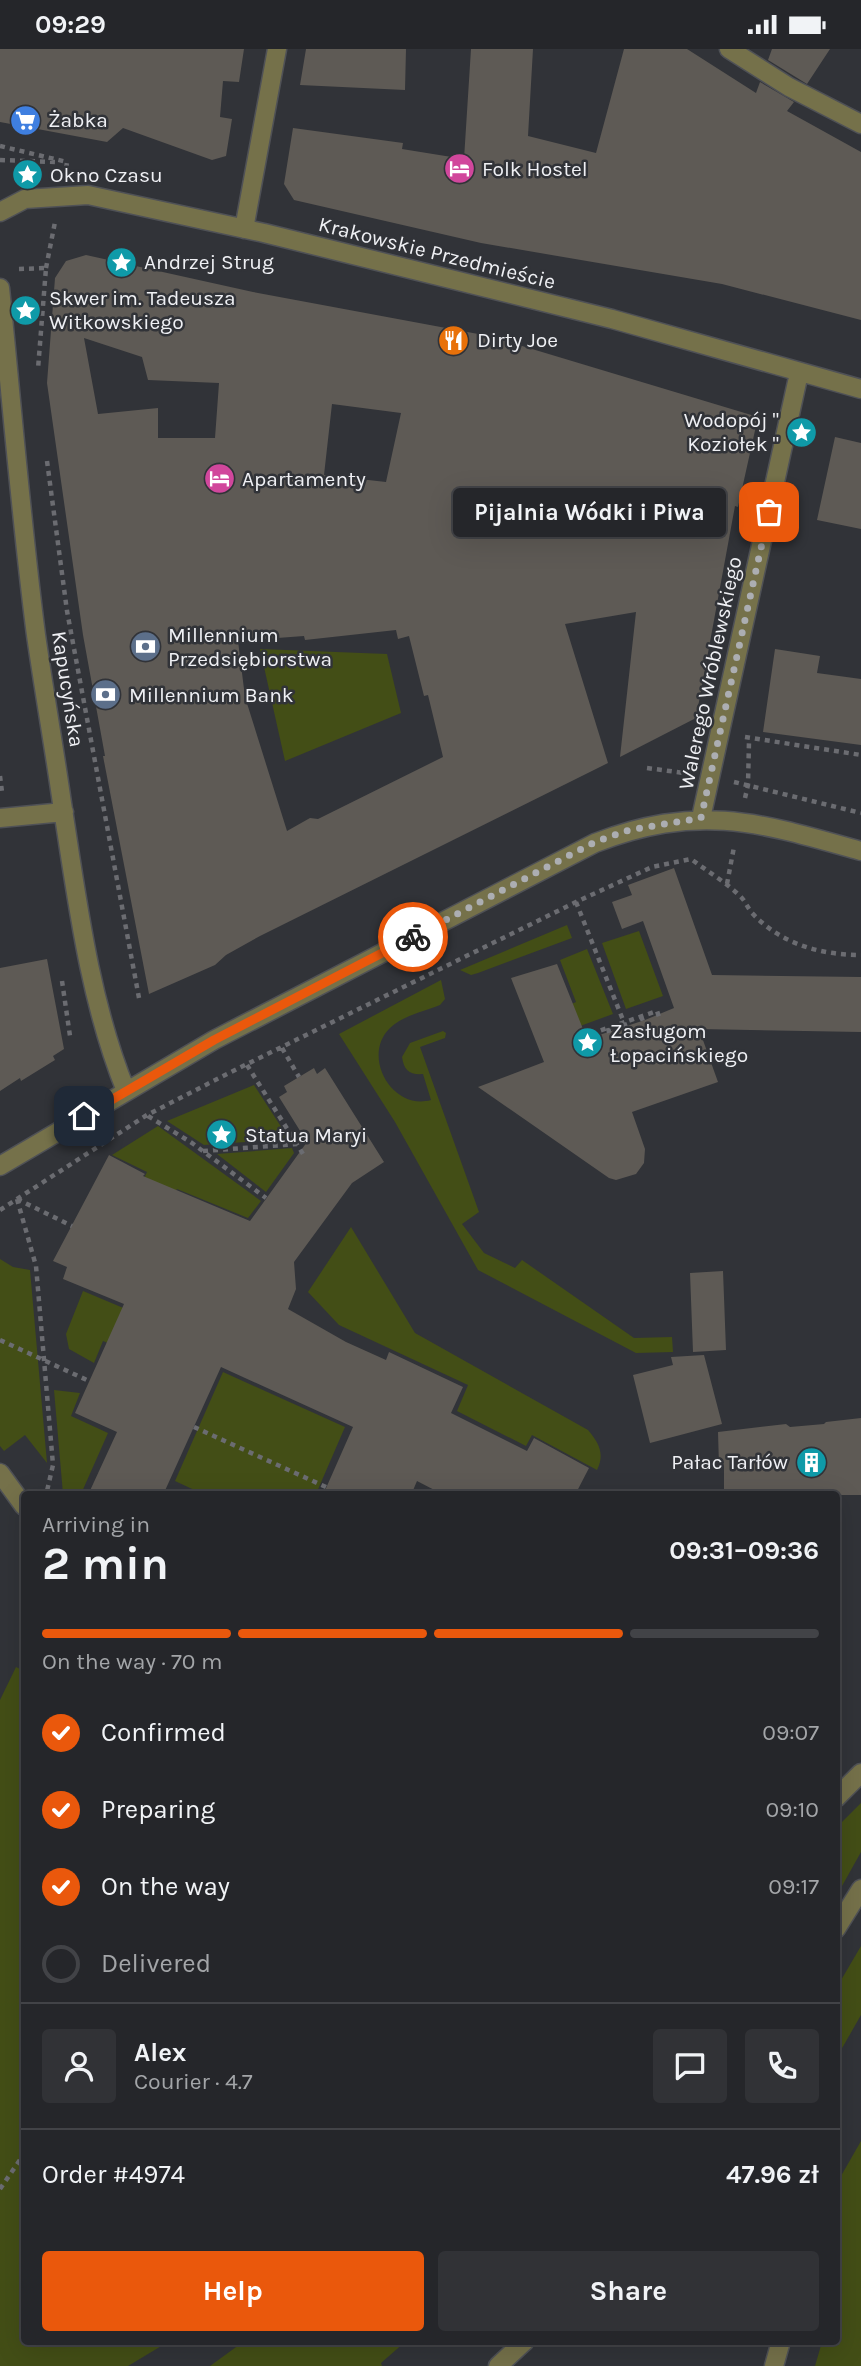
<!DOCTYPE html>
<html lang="en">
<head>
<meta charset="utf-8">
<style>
  body { margin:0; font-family:Karla,sans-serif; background:#313236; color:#f1f3f6; height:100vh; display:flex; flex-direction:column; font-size:26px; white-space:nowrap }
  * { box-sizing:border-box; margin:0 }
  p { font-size:23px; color:#a3a5a8 }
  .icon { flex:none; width:38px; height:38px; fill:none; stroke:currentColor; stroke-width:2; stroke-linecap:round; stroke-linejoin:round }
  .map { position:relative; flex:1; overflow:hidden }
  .details { position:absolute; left:21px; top:1442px; width:819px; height:854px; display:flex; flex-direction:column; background:#25262a; border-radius:7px; box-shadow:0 7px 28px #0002,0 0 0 2px #424347 }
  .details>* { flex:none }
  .pin { position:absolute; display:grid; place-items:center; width:60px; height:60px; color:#fff; margin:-30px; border-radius:14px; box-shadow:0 4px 10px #0006 }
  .courier { position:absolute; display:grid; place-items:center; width:70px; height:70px; margin:-35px; border:5px solid #ea580c; border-radius:50%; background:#fff; color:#222; box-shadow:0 2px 9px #0007 }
  .bubble { position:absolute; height:49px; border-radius:7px; background:#25262a; box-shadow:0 7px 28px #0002,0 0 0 2px #424347; font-size:23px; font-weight:700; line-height:49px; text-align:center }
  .headline em { font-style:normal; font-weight:700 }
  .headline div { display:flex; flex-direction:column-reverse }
  .headline { display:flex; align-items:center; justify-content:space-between; height:119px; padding:0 21px }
  h1 { font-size:46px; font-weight:700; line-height:52px }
  .bar { display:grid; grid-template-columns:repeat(4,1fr); gap:10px 7px; align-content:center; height:84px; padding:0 21px }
  .bar i { height:9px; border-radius:5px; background:#424347 }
  .bar .active { background:#ea580c }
  .bar p { grid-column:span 4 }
  .line { display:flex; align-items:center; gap:18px; padding:0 21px; border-top:2px solid #424347 }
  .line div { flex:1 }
  .round { display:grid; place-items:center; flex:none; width:74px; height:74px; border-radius:7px; background:#313236 }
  ol { padding:0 21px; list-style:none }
  li { display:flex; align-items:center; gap:21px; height:77px }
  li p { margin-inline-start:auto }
  li .icon { padding:7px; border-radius:50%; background:#ea580c; color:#fff; stroke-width:4 }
  li:last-child { color:#a3a5a8 }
  li i { width:38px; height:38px; border:4px solid #424347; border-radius:50% }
  .primary-button { display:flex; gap:14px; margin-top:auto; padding:14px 21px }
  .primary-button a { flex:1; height:80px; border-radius:7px; background:#ea580c; color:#fff; font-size:28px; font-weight:700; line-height:80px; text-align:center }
  .primary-button a+a { background:#313236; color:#f1f3f6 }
  .status { display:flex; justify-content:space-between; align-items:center; height:49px; padding:0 35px; background:#25262a; direction:ltr }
  .status svg { height:19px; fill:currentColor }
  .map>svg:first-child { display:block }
  .green { fill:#434e16 }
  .building { fill:#5e5a55; fill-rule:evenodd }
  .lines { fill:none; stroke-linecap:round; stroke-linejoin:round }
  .minor-casing { stroke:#4f5156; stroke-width:21 }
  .path { stroke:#6b6c71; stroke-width:4.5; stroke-dasharray:5 5; stroke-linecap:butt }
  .minor { stroke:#75714a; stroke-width:18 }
  .done { stroke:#acaeb2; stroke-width:7; stroke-dasharray:0 12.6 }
  .route { stroke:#ea580c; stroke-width:9 }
  .labels { text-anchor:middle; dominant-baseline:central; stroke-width:5; stroke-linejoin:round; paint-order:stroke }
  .poi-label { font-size:21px; fill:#eff0f4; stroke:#313338; text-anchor:start }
  .street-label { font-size:21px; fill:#eff0f4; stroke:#313338 }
</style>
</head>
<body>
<div class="status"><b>09:29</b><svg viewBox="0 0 49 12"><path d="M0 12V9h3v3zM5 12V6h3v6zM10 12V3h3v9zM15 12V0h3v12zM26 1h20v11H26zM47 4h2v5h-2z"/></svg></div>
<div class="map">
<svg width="861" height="2317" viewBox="0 0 861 2317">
  <rect width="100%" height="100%" fill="#313338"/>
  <path class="green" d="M260,600L387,605L401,664L285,712Z
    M567,876L572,889L478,924L471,926L460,921Z
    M639,882L663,947L626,960L602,894Z
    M587,900L613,965L572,980L563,959L576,953L560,911Z
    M441,931L445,950L440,956C425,962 402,967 390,979C361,1007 392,1062 431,1051L423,1025C410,1026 404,1022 402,1008L410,994L443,982L446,984L445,989L420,998L479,1163L462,1175L484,1204L515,1219L522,1211L634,1289L672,1288L673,1303L636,1304L478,1221L395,1073L339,985Z
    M254,1036L289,1090L204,1096L167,1072Z
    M158,1077L261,1152L248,1169L177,1140L172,1148L133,1152L147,1123L112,1106Z
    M292,1099L294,1104L266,1143L217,1105Z
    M351,1178L415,1284L588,1381C599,1394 605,1405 597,1421L532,1386L526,1397L457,1362L468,1336L339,1276L308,1243Z
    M0,1210L13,1218L30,1221L47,1414L25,1386L4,1402L0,1397Z
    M83,1242L159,1274L144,1309L103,1292L94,1314L69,1300L66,1285Z
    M223,1323L345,1378L316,1445H203L175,1432Z
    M54,1341L80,1344L71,1367L108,1384L81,1445H63Z
    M16,1618L24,1622V2292L168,2293L128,2317H0V1651Z
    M861,1754V1803L837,1846V1778Z
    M861,1897V1966L837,2008V1938Z
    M861,2092V2317H815L822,2293L836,2292L837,2134Z
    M243,2293V2292L405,2293L381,2314L382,2317H210Z"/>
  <path class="building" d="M0,0H244L239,33L223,32L220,68L232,70L226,107L212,111L123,79L107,93L0,73Z
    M306,0H406L405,41L300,36Z
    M471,0H533L528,87L596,104L624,0H687L756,44L760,33L794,53L787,62L861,103V271L722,235L481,194L294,151L284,135L293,79L403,94L402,100L464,110Z
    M772,0H830L807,35L768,11Z
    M86,206L253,243L489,287L758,368L738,458L735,457L696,669L620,708L636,563L565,575L608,714L260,887L226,906L215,916L149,945L103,707H105L83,586L47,334L55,229L66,212ZM84,289L142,308L148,331L219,334L215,389H158V359L98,365ZM332,355L401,364L386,433L324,426ZM396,581L398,590L409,587L424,647L428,646L443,708L318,770L310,769L287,782L245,648L238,592L304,587L305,591Z
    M835,388L861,394V480L817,471Z
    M775,600L820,607L817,624L861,630V696L763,683Z
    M674,819L712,926L861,928V983L699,980L718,1033L632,1063L645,1100L644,1114L636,1125L616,1131L609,1129L478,1038L544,1013L511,929L557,915L587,990L645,971L674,959L643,872L622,880L612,853L632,846L628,836Z
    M47,910L64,1000L53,1007L55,1011L21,1032L20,1029L0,1042V919Z
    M314,1019L317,1025L325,1019L384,1113L352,1134L294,1213L296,1240L288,1260L346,1293L386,1311L389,1303L463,1338L451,1364L527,1402L534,1389L589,1419L575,1446H444L417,1432L411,1446H323L353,1378L221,1318L163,1446H88L117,1383L75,1364L124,1255L63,1230L67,1218L53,1212L109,1106L145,1125L143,1127L250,1172L307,1093L279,1048L287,1043L284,1037Z
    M723,1222L726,1301L693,1303L690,1224Z
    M704,1306L722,1375L650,1394L633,1326L673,1316L671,1308Z
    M861,1369V1446H724V1417H719L718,1383L786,1375L790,1378L824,1375L826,1373Z"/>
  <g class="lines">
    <defs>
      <path id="minor" d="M729,0L789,38L861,75
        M0,163L25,150L88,146L264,184L612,270L861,340
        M244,180L277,0
        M0,239C12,355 21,471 36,586C44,642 54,698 62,754C77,850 89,951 126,1042
        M0,769L64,763
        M701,769L799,324
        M0,1117L214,991L595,794C700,754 758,773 861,802
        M0,1424L24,1457
        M836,1749L861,1724
        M836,1880L861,1840
        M498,2317L525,2292
        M774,2317L781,2292"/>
    </defs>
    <use href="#minor" class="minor-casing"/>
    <path class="path" d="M0,97L67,113L66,120
      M0,111L55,113
      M46,219L55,173
      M19,220L46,219L38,320
      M47,412L67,562L139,949
      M745,688L861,706
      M647,719L684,724
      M0,727L2,743
      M734,733L861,764
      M745,749L748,736L749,692
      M727,835L734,798
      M576,853L627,981
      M62,932L70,987
      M641,967L644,975
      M608,979L610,987
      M593,993L590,985L657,962L659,968
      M282,999L299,1028
      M247,1016L303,1105
      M148,1067L192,1094L266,1149
      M203,1102L297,1095
      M17,1150L36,1217L53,1416L47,1442
      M17,1150L72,1177
      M0,1161L147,1066L231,1023L576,853L652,818L691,810C707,822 724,832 739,846C745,851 747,858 752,864C781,895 820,906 861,906
      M0,1291L89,1332
      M194,1378L326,1438
      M23,1912L24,1910
      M0,2140L24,2105"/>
    <use href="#minor" class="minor"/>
  </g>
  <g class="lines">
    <path class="done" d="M413,888L595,793L629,781L701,769L769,463"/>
    <path class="route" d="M84,1067L214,991L413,888"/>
  </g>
  <defs>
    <symbol id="supermarket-disc" viewBox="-11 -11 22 22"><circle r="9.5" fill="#3f7fe0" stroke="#313338"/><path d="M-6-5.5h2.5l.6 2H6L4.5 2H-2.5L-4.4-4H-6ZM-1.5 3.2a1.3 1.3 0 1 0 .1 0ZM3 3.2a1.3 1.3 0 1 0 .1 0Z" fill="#fff"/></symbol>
    <symbol id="hotel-disc" viewBox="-11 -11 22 22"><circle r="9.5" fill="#d1479c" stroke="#313338"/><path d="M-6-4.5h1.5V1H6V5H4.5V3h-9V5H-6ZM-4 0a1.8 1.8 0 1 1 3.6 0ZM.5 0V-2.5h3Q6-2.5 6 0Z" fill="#fff"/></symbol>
    <symbol id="sight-disc" viewBox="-11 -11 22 22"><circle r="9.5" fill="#0f9aa8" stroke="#313338"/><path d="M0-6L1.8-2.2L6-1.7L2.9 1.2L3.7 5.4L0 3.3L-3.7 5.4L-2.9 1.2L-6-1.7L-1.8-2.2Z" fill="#fff"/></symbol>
    <symbol id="restaurant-disc" viewBox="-11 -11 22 22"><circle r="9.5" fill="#e8710a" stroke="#313338"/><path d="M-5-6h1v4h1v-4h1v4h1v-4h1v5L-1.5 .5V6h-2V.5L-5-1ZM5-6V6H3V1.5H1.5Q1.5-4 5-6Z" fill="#fff"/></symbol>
    <symbol id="bank-disc" viewBox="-11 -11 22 22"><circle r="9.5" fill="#5c6f8a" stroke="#313338"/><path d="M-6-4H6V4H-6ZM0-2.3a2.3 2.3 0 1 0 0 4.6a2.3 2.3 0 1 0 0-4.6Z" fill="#fff"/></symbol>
    <symbol id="building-disc" viewBox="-11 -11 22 22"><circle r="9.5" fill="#0f9aa8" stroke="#313338"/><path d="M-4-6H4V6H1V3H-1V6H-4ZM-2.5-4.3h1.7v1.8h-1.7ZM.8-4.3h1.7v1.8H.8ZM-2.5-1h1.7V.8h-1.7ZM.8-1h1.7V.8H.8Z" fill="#fff"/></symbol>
  </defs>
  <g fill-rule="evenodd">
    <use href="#supermarket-disc" x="8" y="54" width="35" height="35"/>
    <use href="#hotel-disc" x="442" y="102" width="35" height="35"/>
    <use href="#sight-disc" x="10" y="108" width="35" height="35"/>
    <use href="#sight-disc" x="104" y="196" width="35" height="35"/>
    <use href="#sight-disc" x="8" y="244" width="35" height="35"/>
    <use href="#restaurant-disc" x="436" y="274" width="35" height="35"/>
    <use href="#sight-disc" x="784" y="366" width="35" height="35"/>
    <use href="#hotel-disc" x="202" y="412" width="35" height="35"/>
    <use href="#bank-disc" x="128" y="580" width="35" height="35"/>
    <use href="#bank-disc" x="88" y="628" width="35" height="35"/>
    <use href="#sight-disc" x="570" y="976" width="35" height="35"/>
    <use href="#sight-disc" x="204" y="1068" width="35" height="35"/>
    <use href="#building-disc" x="794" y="1396" width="35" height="35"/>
  </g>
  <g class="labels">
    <g class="poi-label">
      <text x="48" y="71">Żabka</text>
      <text x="482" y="120">Folk Hostel</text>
      <text x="50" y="126">Okno Czasu</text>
      <text x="144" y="213">Andrzej Strug</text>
      <text x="49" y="249">Skwer im. Tadeusza<tspan x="49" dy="24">Witkowskiego</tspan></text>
      <text x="477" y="291">Dirty Joe</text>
      <text x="779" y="371" text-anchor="end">Wodopój "<tspan x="779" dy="24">Koziołek "</tspan></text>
      <text x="242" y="430">Apartamenty</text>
      <text x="168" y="586">Millennium<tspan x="168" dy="24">Przedsiębiorstwa</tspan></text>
      <text x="129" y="646">Millennium Bank</text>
      <text x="610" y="982">Zasługom<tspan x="610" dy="24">Łopacińskiego</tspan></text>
      <text x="245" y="1086">Statua Maryi</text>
      <text x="788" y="1413" text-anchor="end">Pałac Tarłów</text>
    </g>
    <g class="street-label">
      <text transform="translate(437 204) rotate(14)">Krakowskie Przedmieście</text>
      <text transform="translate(710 624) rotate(-78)">Walerego Wróblewskiego</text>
      <text transform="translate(68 640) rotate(81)">Kapucyńska</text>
    </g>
  </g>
</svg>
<div class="pin" style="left:769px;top:463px;background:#ea580c"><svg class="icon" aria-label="bag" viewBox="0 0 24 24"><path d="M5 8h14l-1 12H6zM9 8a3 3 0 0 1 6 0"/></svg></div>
<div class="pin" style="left:84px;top:1067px;background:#1f2937"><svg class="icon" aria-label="home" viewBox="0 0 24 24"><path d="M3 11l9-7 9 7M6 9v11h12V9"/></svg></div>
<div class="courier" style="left:413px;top:888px"><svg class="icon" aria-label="bike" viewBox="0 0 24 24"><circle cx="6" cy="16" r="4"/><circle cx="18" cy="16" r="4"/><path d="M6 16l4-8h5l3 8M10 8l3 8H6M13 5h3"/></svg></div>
<div class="bubble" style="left:453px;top:439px;width:273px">Pijalnia Wódki i Piwa</div>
<section class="details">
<div class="headline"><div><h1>2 min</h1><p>Arriving in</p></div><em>09:31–09:36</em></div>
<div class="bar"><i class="active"></i><i class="active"></i><i class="active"></i><i></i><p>On the way · 70 m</p></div>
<ol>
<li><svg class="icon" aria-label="check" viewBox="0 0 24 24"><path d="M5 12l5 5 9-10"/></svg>Confirmed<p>09:07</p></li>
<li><svg class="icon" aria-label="check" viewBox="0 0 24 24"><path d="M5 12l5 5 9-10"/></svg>Preparing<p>09:10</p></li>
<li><svg class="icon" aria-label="check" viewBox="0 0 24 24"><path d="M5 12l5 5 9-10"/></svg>On the way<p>09:17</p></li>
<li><i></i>Delivered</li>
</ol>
<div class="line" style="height:126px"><a class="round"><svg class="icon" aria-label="person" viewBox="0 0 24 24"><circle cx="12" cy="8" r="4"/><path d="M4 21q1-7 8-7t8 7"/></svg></a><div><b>Alex</b><p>Courier · 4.7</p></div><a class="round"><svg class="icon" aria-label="chat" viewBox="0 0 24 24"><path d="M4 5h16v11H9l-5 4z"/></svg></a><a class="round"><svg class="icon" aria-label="phone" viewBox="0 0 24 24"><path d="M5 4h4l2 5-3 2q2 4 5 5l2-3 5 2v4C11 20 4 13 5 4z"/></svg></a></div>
<div class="line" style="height:91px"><div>Order #4974</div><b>47.96 zł</b></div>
<div class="primary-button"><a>Help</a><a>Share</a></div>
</section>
</div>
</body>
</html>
